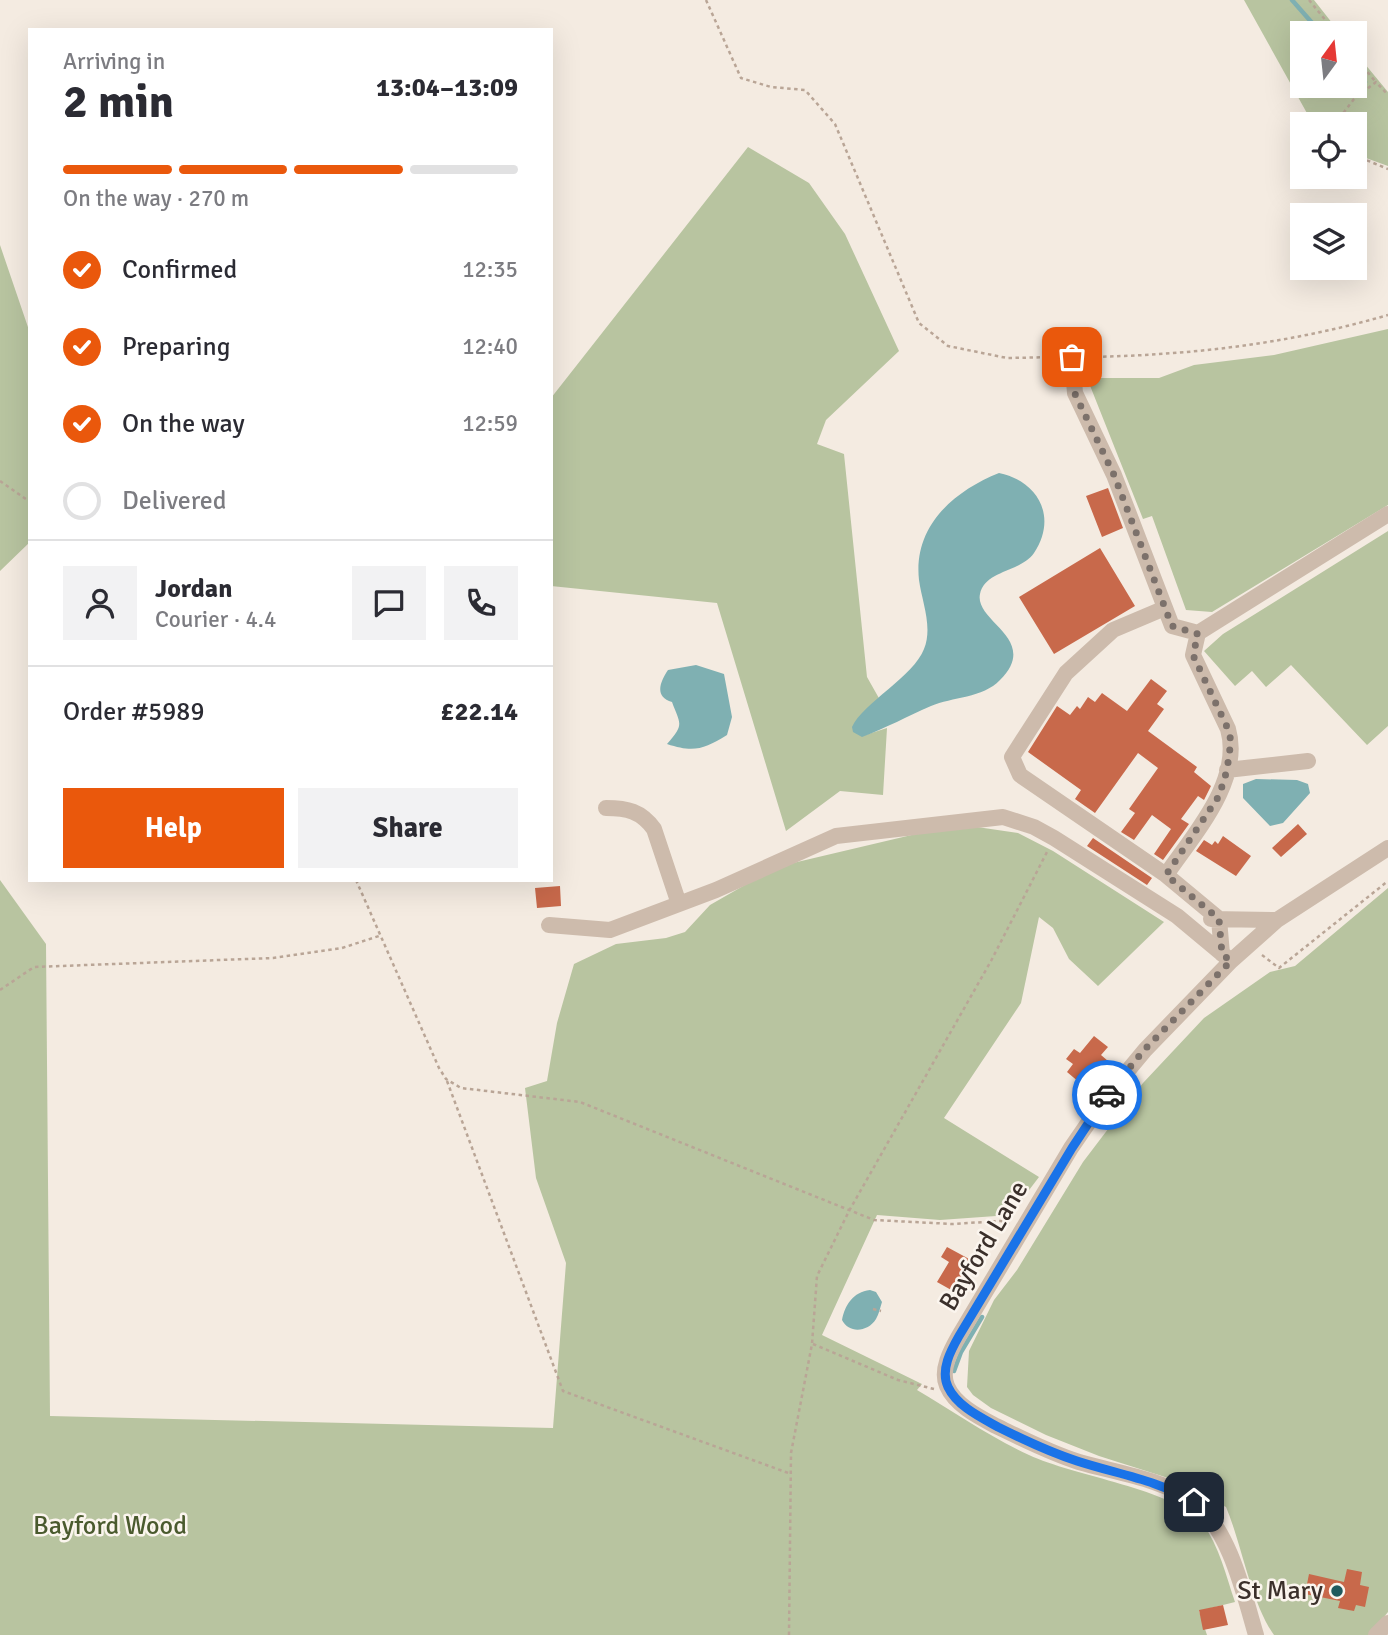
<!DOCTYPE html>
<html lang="en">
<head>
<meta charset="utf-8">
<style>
  body { margin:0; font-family:Signika,sans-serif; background:#f2f2f3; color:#2b2b33; height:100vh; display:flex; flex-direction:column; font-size:26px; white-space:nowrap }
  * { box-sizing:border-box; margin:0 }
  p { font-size:23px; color:#7c7c81 }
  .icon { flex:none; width:38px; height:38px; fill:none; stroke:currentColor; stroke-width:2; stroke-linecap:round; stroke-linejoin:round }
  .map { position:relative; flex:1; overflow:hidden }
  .panel { position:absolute; left:28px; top:28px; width:525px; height:854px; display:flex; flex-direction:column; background:#fff; border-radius:0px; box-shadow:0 7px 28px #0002 }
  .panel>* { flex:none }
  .needle { width:46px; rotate:15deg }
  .controls { position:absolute; left:1290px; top:21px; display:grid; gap:14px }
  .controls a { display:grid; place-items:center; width:77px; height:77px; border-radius:0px; background:#fff; box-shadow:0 7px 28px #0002; font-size:35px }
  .pin { position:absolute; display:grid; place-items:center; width:60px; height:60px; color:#fff; margin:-30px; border-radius:14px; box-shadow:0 4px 10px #0006 }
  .courier { position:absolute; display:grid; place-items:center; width:70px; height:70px; margin:-35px; border:5px solid #1a73e8; border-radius:50%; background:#fff; color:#222; box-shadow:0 2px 9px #0007 }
  .head em { font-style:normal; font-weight:700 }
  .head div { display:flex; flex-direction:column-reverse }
  .head { display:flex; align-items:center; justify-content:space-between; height:119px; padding:0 35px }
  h1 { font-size:46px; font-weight:700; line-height:52px }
  .bar { display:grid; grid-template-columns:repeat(4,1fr); gap:10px 7px; align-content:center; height:84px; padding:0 35px }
  .bar i { height:9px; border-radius:5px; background:#e1e1e2 }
  .bar .selected { background:#ea580c }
  .bar p { grid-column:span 4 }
  .line { display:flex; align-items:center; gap:18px; padding:0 35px; border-top:2px solid #e1e1e2 }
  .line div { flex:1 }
  .round { display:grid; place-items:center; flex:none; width:74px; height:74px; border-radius:0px; background:#f2f2f3 }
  ol { padding:0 35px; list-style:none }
  li { display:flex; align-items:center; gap:21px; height:77px }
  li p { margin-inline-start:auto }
  li .icon { padding:7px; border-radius:50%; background:#ea580c; color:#fff; stroke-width:4 }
  li:last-child { color:#7c7c81 }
  li i { width:38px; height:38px; border:4px solid #e1e1e2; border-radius:50% }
  .primary-button { display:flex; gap:14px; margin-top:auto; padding:14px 35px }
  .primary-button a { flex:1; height:80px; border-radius:0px; background:#ea580c; color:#fff; font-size:28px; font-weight:700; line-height:80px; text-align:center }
  .primary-button a+a { background:#f2f2f3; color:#2b2b33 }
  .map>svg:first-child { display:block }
  .green { fill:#b8c4a0 }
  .water { fill:#7fb0b2 }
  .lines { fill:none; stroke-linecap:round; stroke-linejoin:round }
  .stream { stroke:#7fb0b2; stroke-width:4.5 }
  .building { fill:#c8694b }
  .path { stroke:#b9a596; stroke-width:2.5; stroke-dasharray:3.5 3.5; stroke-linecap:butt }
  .minor { stroke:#cdbbac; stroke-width:16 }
  .done { stroke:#7c716b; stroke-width:7; stroke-dasharray:0 12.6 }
  .route { stroke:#1a73e8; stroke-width:9 }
  .poi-dot { fill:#1f5a5e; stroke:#fbf5ee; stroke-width:2.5 }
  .labels { text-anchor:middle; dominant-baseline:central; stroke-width:5; stroke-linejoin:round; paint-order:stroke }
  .street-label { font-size:26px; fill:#3b302b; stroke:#fbf5ee }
  .park-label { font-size:26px; fill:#4a5a2e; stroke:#fbf5ee }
  .poi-label { font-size:26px; fill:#3b302b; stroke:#fbf5ee; text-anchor:end }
</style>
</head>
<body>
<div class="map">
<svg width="1388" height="1635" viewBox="0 0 1388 1635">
  <rect width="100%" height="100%" fill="#f4ebe1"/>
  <path class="green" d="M1244,0H1314L1340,33H1302V86H1354L1355,52L1388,92V166L1355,154L1354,124H1313Z
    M748,147L809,183L845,234L899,351L826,420L817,444L844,454L867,677L880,700L865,711L862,736L887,728L883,795L840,791L786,831L717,603L551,586V398Z
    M0,245L30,333V542L0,571Z
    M1388,329V505L1212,612L1186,610L1152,516L1143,519L1087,378H1159L1194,365L1274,355Z
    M1388,531V726L1367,745L1291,665L1266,687L1252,671L1235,686L1204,651L1223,634Z
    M977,827L1018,833L1053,851L1164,922L1098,986L1069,959L1053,928L1039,917L1021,1003L944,1118L1039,1177L1010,1215L940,1220L877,1215L822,1335L922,1384L917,1390C954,1412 990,1437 1029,1455C1073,1476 1174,1489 1202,1523C1219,1545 1226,1576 1235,1602L1199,1611L1207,1635H0V880L46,944L50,1416L553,1428L566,1263L536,1178L525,1088L547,1081L557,1023L574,964L616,944L666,938L685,932L710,905L776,867L920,833Z
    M1388,888V1612L1369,1635H1274C1251,1603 1242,1545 1226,1507L1165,1477L1099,1456L1046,1435L991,1408L973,1395L967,1387L969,1351L994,1300L1017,1270L1083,1162L1143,1083L1204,1018L1270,972L1295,966Z"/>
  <path class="water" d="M999,473C1038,481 1058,517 1034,553C1021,572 985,570 980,594C974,622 1041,639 1000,680C983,698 952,697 931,706C908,716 886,728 862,737L853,732L852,727C863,703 914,676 924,649C933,627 922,602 919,580C913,526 954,491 999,473Z
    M696,665L724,674L732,717L727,735C704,749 694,753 667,744C685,724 680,724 672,702C654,697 660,682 668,670Z
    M1256,779L1297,780L1308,784L1310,793L1283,823L1270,826L1243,798V784Z
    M870,1290L876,1292L882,1302C880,1308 879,1314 876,1319C868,1332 849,1334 842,1320C845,1305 853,1292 870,1290Z"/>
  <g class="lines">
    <path class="stream" d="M1292,0L1321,33
      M1354,71L1365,82
      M954,1371L961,1352L982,1317"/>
  </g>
  <path class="building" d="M1108,488L1123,528L1102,537L1086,496Z
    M1100,548L1135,606L1054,654L1019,597Z
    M1151,679L1167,691L1157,704L1164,709L1148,731L1197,767L1194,772L1211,786L1204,800L1198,796L1181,819L1189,824L1163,860L1154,854L1171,829L1152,815L1134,840L1121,832L1135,813L1129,809L1158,768L1138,753L1095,813L1075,799L1081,790L1028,752L1057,706L1070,715L1077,706L1080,709L1088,697L1095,702L1102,693L1127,711Z
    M1298,824L1307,834L1281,857L1272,848Z
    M1223,836L1251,856L1236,876L1196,851L1204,840L1212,845L1215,841L1218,844Z
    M1093,838L1152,878L1147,885L1087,846Z
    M560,886L561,906L537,908L535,888Z
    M1094,1036L1108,1047L1101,1055L1108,1061L1086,1088L1067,1072L1073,1064L1066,1059L1074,1049L1080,1053Z
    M947,1247L971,1260L953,1291L937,1282L949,1262L941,1257Z
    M1347,1569L1362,1572L1360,1585L1369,1587L1365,1607L1356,1605L1354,1611L1338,1608L1340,1601L1305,1594L1309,1574L1344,1582Z
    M1223,1605L1228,1625L1203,1630L1199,1610Z"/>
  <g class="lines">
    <path class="path" d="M706,0L741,78L771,87L805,90L835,124L919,323L948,346L1007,358L1058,357
      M1309,0L1336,33
      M1354,56L1375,81
      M1335,124L1354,99L1376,82L1388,95
      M1354,155L1388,169
      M1089,357C1192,355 1288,344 1388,315
      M0,481L30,502
      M356,880L439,1068L446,1079L461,1088L580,1102L874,1220L952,1224L1001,1221L1009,1224
      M1262,955L1279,968L1388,881
      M0,990L34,967L273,958L342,948L379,936
      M447,1081L563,1391L791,1474
      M873,1309L881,1311
      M813,1344L898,1380L934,1389
      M789,1635L791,1453L812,1344L817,1276L849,1211L991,961L1047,852"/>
    <path class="minor" d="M1072,357L1075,393L1114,475L1172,626L1198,633L1388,514
      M1165,608L1113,630L1066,673L1012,757L1020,775L1166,875C1193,835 1243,781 1228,729L1193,655L1198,633
      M1227,770L1308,761
      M606,808C627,808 641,811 654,829L679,904
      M1166,875L1219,919L1222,954
      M1211,919L1277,920
      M549,925L610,930L716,890L836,836L1003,817L1034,827L1054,838L1177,916L1231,961
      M1256,1635C1244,1594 1229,1528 1194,1502C1161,1478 1117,1473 1079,1462C1050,1453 1023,1439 996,1426C979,1417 955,1405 947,1386C940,1370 951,1350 959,1336L1071,1148L1106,1097L1145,1050L1231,961L1277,920L1388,848
      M1376,1635L1388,1623"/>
  </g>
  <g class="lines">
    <path class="done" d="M1072,357L1075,394L1114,475L1172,626L1198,634L1193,655L1228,729L1231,741L1227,770L1219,796L1166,875L1219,919L1222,954L1231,961L1144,1050L1107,1095"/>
    <path class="route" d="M1107,1095L1072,1148L959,1336C951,1350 940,1370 948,1387C957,1406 980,1417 998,1427C1024,1440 1049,1452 1077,1461C1117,1474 1158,1480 1194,1502"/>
  </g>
  <circle class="poi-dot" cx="1337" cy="1591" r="7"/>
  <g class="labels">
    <g class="street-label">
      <text transform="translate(984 1246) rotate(-59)">Bayford Lane</text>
    </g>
    <g class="park-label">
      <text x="110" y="1526">Bayford Wood</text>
    </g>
    <g class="poi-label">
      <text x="1323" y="1591">St Mary</text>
    </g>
  </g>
</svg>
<div class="controls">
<a><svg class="needle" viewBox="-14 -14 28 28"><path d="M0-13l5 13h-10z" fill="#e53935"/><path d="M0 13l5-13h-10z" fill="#7c7c81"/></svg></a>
<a><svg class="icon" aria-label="locate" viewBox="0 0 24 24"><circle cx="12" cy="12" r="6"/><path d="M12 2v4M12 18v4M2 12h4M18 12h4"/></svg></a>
<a><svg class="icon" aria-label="layers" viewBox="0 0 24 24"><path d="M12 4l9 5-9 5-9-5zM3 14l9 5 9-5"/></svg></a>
</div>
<div class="pin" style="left:1072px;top:357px;background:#ea580c"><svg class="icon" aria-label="bag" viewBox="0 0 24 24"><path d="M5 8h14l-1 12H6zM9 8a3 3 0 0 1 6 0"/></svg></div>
<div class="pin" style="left:1194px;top:1502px;background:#1f2937"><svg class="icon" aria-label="home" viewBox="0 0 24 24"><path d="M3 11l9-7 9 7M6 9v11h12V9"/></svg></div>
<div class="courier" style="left:1107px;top:1095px"><svg class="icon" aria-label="car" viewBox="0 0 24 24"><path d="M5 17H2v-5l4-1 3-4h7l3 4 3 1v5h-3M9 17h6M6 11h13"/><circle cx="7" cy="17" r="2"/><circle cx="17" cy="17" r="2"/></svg></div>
<section class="panel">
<div class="head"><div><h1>2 min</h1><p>Arriving in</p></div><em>13:04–13:09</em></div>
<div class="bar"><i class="selected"></i><i class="selected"></i><i class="selected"></i><i></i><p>On the way · 270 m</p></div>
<ol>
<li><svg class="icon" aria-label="check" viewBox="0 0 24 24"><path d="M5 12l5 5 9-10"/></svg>Confirmed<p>12:35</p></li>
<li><svg class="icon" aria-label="check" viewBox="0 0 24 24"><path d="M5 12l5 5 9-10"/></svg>Preparing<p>12:40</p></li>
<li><svg class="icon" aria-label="check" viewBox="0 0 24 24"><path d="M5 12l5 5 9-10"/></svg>On the way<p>12:59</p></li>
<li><i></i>Delivered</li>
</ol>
<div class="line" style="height:126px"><a class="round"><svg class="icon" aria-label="person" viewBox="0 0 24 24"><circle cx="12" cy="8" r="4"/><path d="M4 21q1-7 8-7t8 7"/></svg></a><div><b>Jordan</b><p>Courier · 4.4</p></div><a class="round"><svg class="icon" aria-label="chat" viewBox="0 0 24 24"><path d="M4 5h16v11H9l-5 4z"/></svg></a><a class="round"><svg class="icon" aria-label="phone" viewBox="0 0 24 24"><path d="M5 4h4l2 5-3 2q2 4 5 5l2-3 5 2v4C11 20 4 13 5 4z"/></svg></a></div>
<div class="line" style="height:91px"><div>Order #5989</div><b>£22.14</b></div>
<div class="primary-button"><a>Help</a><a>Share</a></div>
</section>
</div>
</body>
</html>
